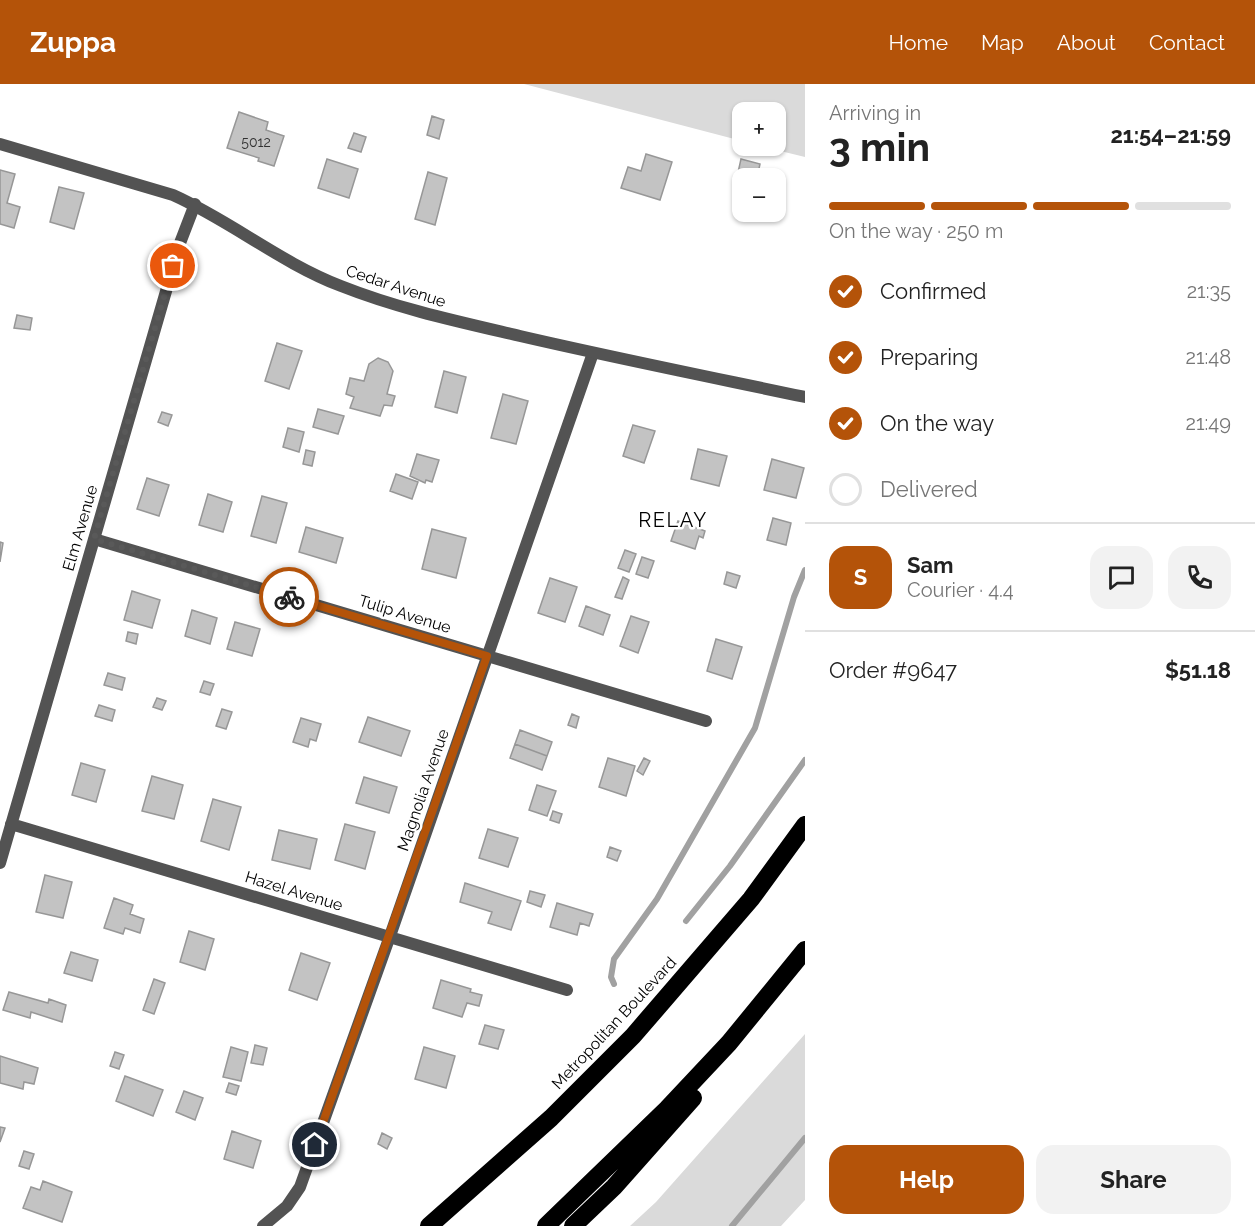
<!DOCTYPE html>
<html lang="en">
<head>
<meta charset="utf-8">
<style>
  body { margin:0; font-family:Raleway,sans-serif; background:#f2f2f2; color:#222; height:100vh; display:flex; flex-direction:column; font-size:22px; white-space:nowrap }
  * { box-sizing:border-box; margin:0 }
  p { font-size:20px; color:#767676 }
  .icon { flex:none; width:33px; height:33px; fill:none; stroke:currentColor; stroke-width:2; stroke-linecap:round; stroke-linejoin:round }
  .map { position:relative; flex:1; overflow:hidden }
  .details { display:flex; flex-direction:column; background:#fff; width:450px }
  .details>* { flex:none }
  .tools { position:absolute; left:732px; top:18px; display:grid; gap:12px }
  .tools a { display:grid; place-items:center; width:54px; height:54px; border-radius:12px; background:#fff; box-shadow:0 2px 4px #0004; font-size:30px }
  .pin { position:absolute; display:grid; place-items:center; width:51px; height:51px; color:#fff; margin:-26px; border:3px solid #fff; border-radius:50%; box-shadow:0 2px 6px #0007 }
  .courier { position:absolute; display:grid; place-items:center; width:60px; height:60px; margin:-30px; border:4px solid #b45309; border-radius:50%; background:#fff; color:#222; box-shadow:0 2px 8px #0007 }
  .head em { font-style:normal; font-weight:700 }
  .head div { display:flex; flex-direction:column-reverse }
  .head { display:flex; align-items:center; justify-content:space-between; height:102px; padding:0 24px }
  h1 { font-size:39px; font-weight:700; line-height:45px }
  .bar { display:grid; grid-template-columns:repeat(4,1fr); gap:9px 6px; align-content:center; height:72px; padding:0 24px }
  .bar i { height:8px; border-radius:4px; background:#e0e0e0 }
  .bar .current { background:#b45309 }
  .bar p { grid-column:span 4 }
  .line { display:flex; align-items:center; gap:15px; padding:0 24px; border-top:2px solid #e0e0e0 }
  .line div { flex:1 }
  .round { display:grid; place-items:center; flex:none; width:63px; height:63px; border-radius:18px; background:#f2f2f2 }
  ol { padding:0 24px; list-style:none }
  li { display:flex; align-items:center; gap:18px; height:66px }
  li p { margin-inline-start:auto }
  li .icon { padding:6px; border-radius:50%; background:#b45309; color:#fff; stroke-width:4 }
  li:last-child { color:#767676 }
  li i { width:33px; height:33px; border:3px solid #e0e0e0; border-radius:50% }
  .button { display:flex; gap:12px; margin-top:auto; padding:12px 24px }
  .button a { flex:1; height:69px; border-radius:18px; background:#b45309; color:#fff; font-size:24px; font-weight:700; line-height:69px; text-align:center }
  .button a+a { background:#f2f2f2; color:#222 }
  header { display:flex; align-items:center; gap:36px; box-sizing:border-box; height:84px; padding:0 30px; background:#b45309; color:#fff }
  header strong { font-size:28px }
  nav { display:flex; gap:33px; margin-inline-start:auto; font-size:21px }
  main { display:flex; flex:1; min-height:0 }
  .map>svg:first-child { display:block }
  .green { fill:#dadada }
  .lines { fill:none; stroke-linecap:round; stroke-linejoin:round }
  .stream { stroke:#a1a1a1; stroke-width:6 }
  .building { fill:#c3c3c3; stroke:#979797; stroke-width:1.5 }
  .minor { stroke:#535353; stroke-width:12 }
  .tertiary { stroke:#535353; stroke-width:12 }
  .motorway { stroke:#000; stroke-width:18 }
  .done { stroke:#595959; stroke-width:6; stroke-dasharray:0 10.8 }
  .route { stroke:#b45309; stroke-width:8 }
  .labels { text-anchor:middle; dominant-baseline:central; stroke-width:5; stroke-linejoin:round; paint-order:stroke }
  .number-label { font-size:14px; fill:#313131 }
  .street-label { font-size:16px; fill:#000; stroke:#fff }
  .quarter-label { font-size:20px; letter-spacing:1.5px; fill:#000; stroke:#fff }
</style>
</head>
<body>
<header>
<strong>Zuppa</strong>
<nav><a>Home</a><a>Map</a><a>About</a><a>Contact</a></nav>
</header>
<main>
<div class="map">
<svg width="805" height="1142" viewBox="0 0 805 1142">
  <rect width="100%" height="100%" fill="#fff"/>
  <path class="green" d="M524,0H805V73L760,62H776V28H742V57Z
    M805,950V1116L781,1142H630L656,1118Z"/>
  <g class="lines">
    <path class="stream" d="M686,837L730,782L805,676
      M614,900L611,893L614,875L657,815L755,644L794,513L805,486
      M732,1142L805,1054"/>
  </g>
  <path class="building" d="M239,28L268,38L266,46L284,52L274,82L258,77L259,74L227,64Z
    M432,32L444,36L439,55L427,51Z
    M354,49L366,53L361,68L348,64Z
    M646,70L672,78L660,116L621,104L628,83L641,87Z
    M327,75L358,85L349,114L318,104Z
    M741,75L760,80L757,94L737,93Z
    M0,86L15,90L7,119L20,123L14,144L0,140Z
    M428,88L447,94L435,141L415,135Z
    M59,103L84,109L74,145L50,138Z
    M17,231L32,234L30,246L14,244Z
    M277,259L302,267L289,305L265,297Z
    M378,274L388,278L393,287L387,310L395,312L392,322L384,321L380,332L350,324L354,313L346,310L350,294L364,297L369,280Z
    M444,287L466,293L457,329L435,323Z
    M503,310L528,317L516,360L491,354Z
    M318,325L344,332L338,350L313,343Z
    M162,328L172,331L168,342L158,338Z
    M633,341L655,347L644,379L623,372Z
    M288,344L304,348L299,368L283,363Z
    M698,365L727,372L719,402L691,395Z
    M306,366L315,368L312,382L303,380Z
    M417,370L439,376L432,398L426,396L425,399L410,392Z
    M772,375L804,384L796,414L764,406Z
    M396,390L418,398L412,415L390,407Z
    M147,394L169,401L159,432L137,425Z
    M208,410L232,418L223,448L199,441Z
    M262,412L287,419L276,459L251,452Z
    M773,434L791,439L786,461L767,456Z
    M678,437L705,447L703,454L699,452L695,465L671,457Z
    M306,443L343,454L336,479L299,468Z
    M432,445L466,454L456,494L422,485Z
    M0,458L3,459L0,478Z
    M625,466L636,470L629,488L618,484Z
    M642,473L654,477L648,494L636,490Z
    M727,488L740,492L736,504L724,500Z
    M623,493L629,496L622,515L615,513Z
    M550,494L577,503L565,538L538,529Z
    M132,507L160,516L152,544L124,536Z
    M586,522L610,531L603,551L579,542Z
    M192,526L217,534L210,560L185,552Z
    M631,532L649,538L638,569L620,562Z
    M235,538L260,545L252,572L227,565Z
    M128,548L138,550L136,560L126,557Z
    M716,555L742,563L732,595L707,587Z
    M108,589L125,594L122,606L104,601Z
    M204,597L214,600L210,611L200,608Z
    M157,614L166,617L162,626L153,623Z
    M99,621L115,626L112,637L95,632Z
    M222,625L232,628L226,645L216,642Z
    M572,630L579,633L576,644L568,641Z
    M368,633L410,647L401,672L359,658Z
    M301,634L321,640L316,657L310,655L308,663L293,658Z
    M520,646L552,658L547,672L515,660Z
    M515,660L547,672L542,686L510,674Z
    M608,674L635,682L626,712L599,703Z
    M644,674L650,677L643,691L637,687Z
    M81,679L105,686L96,718L72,711Z
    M152,692L183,701L174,735L142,727Z
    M364,693L397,703L389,729L356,719Z
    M537,701L556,707L547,732L529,726Z
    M213,715L241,723L229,766L201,757Z
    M553,727L562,730L559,739L550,736Z
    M345,740L375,748L365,785L335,776Z
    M488,745L518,754L508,783L479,774Z
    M279,746L317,755L310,785L272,776Z
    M610,763L621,767L617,777L607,773Z
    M45,791L72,798L63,834L36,828Z
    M465,799L521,817L511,846L488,839L492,828L460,818Z
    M530,807L545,811L541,823L527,818Z
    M114,814L133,821L130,830L144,835L140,849L125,844L123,850L104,844Z
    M557,819L593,830L589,842L580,839L577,851L550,843Z
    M189,847L214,855L205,886L180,878Z
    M71,868L98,876L92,897L64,889Z
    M301,869L330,879L317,916L289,906Z
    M154,895L165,899L154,930L143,926Z
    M441,896L471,905L470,908L482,911L479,922L467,919L462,933L433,924Z
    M9,908L48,919L49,915L66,921L62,938L31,928L30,934L3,926Z
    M485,941L504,946L498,965L479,960Z
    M255,961L267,964L263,981L251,979Z
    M231,963L248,968L241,997L223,993Z
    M424,963L455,972L446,1004L415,995Z
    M115,968L124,971L119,985L110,982Z
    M0,972L38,984L34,1000L24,998L23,1005L0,999Z
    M125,992L163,1006L153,1032L116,1017Z
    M229,999L239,1002L236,1011L226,1008Z
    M184,1007L203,1014L195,1036L176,1028Z
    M0,1043L5,1044L0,1058Z
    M232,1047L261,1057L253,1084L224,1075Z
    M382,1049L392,1054L387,1065L378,1060Z
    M24,1067L34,1070L29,1085L19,1082Z
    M43,1097L72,1108L62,1138L23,1124L31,1103L40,1106Z"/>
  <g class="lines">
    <path class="minor" d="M94,455L706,637
      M11,740L567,906
      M0,779L180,159L195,120
      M263,1142L287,1122L300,1103L390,852L593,269"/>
    <path class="tertiary" d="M0,60L173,111C231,137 281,179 341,202C399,225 460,238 520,252C615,274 710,293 805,313"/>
    <path class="motorway" d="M429,1142L551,1034L633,952L751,815L805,741
      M546,1142L667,1025L729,959L805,866
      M573,1142L614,1103L693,1014"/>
  </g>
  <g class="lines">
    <path class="done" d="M173,182L94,455L289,513"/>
    <path class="route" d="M289,513L487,572L315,1061"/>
  </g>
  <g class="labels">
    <g class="number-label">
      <text x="256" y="58">5012</text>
    </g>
    <g class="street-label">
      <text transform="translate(396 202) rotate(18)">Cedar Avenue</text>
      <text transform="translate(80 444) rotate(-74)">Elm Avenue</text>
      <text transform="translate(405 530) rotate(17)">Tulip Avenue</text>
      <text transform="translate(423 706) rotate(-71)">Magnolia Avenue</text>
      <text transform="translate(294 807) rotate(17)">Hazel Avenue</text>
      <text transform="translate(614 939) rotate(-47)">Metropolitan Boulevard</text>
    </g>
    <g class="quarter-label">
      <text x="673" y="436">RELAY</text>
    </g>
  </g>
</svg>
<div class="tools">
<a>+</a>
<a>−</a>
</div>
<div class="pin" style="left:173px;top:182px;background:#ea580c"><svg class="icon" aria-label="bag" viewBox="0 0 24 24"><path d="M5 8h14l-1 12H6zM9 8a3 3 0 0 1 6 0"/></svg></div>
<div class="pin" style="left:315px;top:1061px;background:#1f2937"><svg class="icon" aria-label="home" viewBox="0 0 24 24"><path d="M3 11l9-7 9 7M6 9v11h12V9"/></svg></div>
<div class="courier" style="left:289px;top:513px"><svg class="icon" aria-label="bike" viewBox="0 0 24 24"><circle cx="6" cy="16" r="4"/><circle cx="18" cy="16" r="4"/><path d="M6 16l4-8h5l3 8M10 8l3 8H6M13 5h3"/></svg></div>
</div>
<section class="details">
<div class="head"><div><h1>3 min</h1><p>Arriving in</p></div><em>21:54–21:59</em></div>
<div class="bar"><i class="current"></i><i class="current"></i><i class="current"></i><i></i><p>On the way · 250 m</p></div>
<ol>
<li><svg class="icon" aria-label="check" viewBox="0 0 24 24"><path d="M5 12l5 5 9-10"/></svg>Confirmed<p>21:35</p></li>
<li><svg class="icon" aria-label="check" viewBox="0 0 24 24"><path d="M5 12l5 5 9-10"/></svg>Preparing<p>21:48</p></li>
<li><svg class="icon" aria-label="check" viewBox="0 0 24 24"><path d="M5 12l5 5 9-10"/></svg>On the way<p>21:49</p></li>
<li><i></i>Delivered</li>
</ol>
<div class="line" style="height:108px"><b class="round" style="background:#b45309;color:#fff">S</b><div><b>Sam</b><p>Courier · 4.4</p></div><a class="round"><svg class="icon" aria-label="chat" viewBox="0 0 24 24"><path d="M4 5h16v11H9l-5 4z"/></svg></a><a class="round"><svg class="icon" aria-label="phone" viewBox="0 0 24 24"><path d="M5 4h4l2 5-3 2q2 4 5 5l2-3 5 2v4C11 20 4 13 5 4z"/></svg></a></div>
<div class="line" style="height:78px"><div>Order #9647</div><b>$51.18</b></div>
<div class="button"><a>Help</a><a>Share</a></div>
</section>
</main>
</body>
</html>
